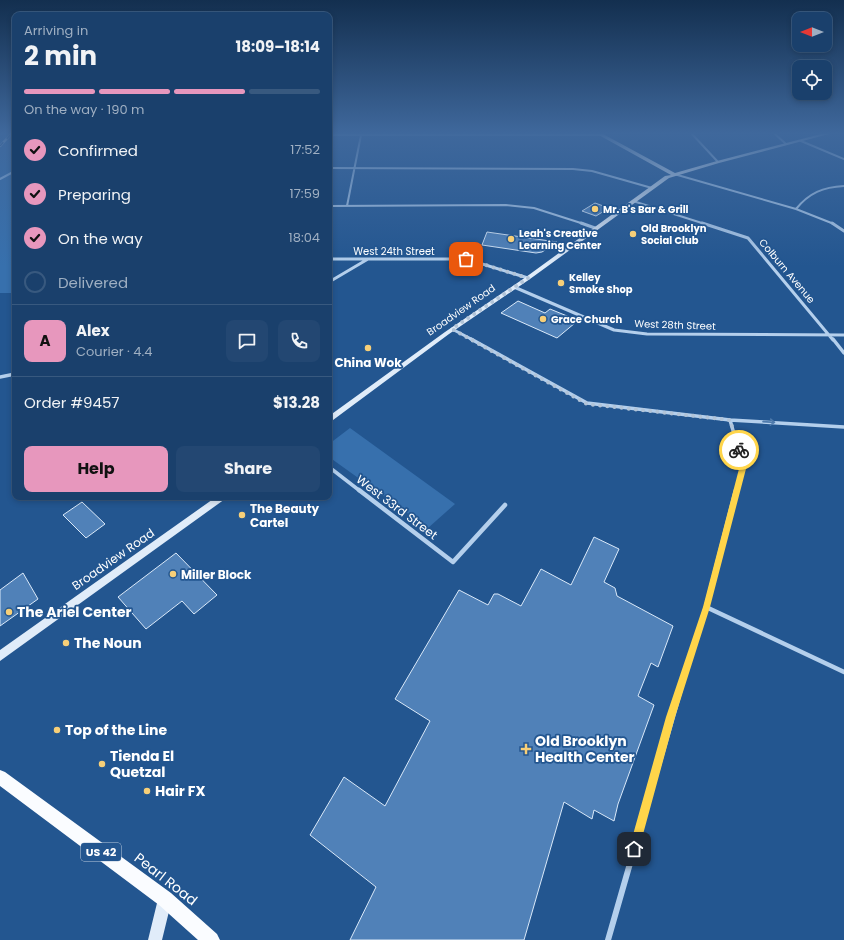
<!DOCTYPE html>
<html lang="en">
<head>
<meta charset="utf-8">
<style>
  body { margin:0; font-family:Poppins,sans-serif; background:#234772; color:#f1f3f6; height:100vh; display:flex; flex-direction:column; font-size:15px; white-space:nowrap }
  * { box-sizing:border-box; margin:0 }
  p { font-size:13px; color:#9fafc2 }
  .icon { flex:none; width:22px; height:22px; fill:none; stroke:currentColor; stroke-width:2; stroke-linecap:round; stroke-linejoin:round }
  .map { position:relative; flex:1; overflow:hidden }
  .drawer { position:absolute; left:12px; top:12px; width:320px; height:488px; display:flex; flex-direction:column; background:#1a406c; border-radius:8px; box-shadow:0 2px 6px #0003,0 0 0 1px #38597f }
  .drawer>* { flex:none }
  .needle { width:26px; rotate:270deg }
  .tools { position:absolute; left:792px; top:12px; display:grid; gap:8px }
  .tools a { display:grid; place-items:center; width:40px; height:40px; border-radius:8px; background:#1a406c; box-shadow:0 2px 6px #0003,0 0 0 1px #38597f; font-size:20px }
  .pin { position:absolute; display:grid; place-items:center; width:34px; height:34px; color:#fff; margin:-17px; border-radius:8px; box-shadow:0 2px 6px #0006 }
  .courier { position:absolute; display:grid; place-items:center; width:40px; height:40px; margin:-20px; border:3px solid #ffd54a; border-radius:50%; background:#fff; color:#222; box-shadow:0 1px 5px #0007 }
  .head em { font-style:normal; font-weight:700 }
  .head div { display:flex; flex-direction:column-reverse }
  .head { display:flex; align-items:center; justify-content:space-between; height:68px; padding:0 12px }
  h1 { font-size:26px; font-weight:700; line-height:30px }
  .bar { display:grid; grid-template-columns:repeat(4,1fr); gap:6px 4px; align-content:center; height:48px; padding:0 12px }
  .bar i { height:5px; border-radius:3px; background:#38597f }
  .bar .on { background:#e797bd }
  .bar p { grid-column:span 4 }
  .line { display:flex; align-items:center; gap:10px; padding:0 12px; border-top:1px solid #38597f }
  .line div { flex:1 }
  .round { display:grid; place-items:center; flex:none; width:42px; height:42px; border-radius:8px; background:#234772 }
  ol { padding:0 12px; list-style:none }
  li { display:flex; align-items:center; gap:12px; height:44px }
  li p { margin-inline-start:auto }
  li .icon { padding:4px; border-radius:50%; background:#e797bd; color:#111; stroke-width:4 }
  li:last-child { color:#9fafc2 }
  li i { width:22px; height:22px; border:2px solid #38597f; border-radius:50% }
  .action { display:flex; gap:8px; margin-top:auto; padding:8px 12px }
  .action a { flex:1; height:46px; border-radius:8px; background:#e797bd; color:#111; font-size:16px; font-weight:700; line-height:46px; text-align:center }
  .action a+a { background:#234772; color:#f1f3f6 }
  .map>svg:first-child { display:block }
  .green { fill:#3770ad }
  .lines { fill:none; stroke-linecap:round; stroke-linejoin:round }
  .stream { stroke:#a9caed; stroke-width:2 }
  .building { fill:#5081b8; stroke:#dae9f9 }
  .street-far4 { stroke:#b4cfec; stroke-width:2 }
  .street-far3 { stroke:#b4cfec; stroke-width:3 }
  .street-far2 { stroke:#b4cfec; stroke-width:3.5 }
  .street-far1 { stroke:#b4cfec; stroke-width:4.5 }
  .street { stroke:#b4cfec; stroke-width:6 }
  .secondary { fill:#e0ecf9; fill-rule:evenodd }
  .primary { fill:#fafcff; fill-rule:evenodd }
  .rail-casing { stroke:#fff; stroke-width:2.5 }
  .rail { stroke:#235690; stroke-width:1.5; stroke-dasharray:5; stroke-linecap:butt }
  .oneway { stroke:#4e7aac }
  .route { fill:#ffd54a }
  .done { stroke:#b2c4d8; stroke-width:4; stroke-dasharray:0 7.2 }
  .poi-dot { fill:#f7cf78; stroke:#235690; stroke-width:1.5 }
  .labels { text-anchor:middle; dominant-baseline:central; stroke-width:3.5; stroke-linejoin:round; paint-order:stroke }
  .far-poi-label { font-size:10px; font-weight:bold; fill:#fff; stroke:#235690; text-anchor:start }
  .far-street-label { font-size:10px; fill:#fff; stroke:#235690 }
  .shield { fill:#235690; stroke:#bdccde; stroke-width:1 }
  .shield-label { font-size:11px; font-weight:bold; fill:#fff }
  .poi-label { font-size:12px; font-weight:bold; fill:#fff; stroke:#235690; text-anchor:start }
  .street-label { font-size:12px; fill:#fff; stroke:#235690 }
  .near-poi-label { font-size:14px; font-weight:bold; fill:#fff; stroke:#235690; text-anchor:start }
  .near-street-label { font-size:14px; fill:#fff; stroke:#235690 }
</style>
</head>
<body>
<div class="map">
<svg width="844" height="940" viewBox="0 0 844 940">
  <rect width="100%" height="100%" fill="#235690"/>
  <path class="green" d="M0,134H15V293H0Z
    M350,428L455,504L428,528L329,457V444Z"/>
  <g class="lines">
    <path class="stream" d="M0,179L15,171"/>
  </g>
  <path class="building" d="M595,203L609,208L596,216L582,211Z
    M487,232L557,242L542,252L536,253L482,245Z
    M518,301L545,313L550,309L572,318L570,320L575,323L557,338L501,313Z
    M82,502L105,524L86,538L63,515Z
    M594,537L619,549L604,582L615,588L617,596L673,626L658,667L651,663L638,696L654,705L618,804L614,821L594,810L592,819L564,802L524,940H350L376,887L310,835L344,777L385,806L430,721L395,699L459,590L488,605L494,594H498L521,606L541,569L571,585Z
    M176,553L217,595L194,614L182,601L146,629L118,597Z
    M23,573L38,599L0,626V590Z"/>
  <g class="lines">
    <path class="street-far4" d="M692,134L718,162
      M775,134L786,144
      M329,135H601
      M801,141L844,159
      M329,168L573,169L592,171L652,188
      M674,174L796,209L834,224
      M633,201L705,224
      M329,206L506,205L534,208L584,224
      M347,206L361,135
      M796,209C809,193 823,187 844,186"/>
    <path class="street-far3" d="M581,223L595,228
      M702,223L748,238L833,340
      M832,223L844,231
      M329,259H466L528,278
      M329,282L368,259
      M514,287L614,330L647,334L844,335
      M452,329L473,340"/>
    <path class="street-far2" d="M471,339L587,403L730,420L844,427
      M833,339L844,353
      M0,377L15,374
      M730,420L743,465L736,491
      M329,467L360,491"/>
    <path class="street-far1" d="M359,490L453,562L505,505
      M706,607L844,672
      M681,687L706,607L736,490"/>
    <path class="street" d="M608,940L681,686"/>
    <path class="secondary" d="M603,134L675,173L717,161L821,134H829L719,163L669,178L530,279L449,334L329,423V416L445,332L526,277L665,176L671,175L597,134Z
      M216,497H226L225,499L0,661V650Z
      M165,892L170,894L172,899L162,940H148L158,899L160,894Z"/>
    <path class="primary" d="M0,770L5,772L171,893L217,934L220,940H198L159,905L0,786Z"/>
    <defs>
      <path id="rail" d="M0,146L11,134"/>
    </defs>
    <use href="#rail" class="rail-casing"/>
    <use href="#rail" class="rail"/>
  </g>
  <defs><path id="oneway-shaft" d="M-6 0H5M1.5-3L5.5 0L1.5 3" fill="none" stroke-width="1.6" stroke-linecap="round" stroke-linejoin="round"/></defs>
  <use class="oneway" href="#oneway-shaft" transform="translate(769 422) rotate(4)"/>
  <linearGradient id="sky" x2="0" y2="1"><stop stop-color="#132f4f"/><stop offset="0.5" stop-color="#3f689c"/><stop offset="1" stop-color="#3f689c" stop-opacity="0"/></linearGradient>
  <rect width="844" height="266" fill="url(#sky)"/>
  <path class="route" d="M737,448H741L747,465L710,607L675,717L639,849L637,853L634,854L630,853L629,849L666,717L703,607L740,465Z"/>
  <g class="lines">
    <path class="done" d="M466,259L528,278L452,329L587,404L730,420L739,450"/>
  </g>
  <g class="poi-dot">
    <circle cx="595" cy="209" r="4"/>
    <circle cx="633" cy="234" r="4"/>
    <circle cx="511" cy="239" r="4"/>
    <circle cx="561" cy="283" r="4"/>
    <circle cx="543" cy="319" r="4"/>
    <circle cx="368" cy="348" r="4"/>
    <circle cx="242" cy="515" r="4"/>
    <circle cx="173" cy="574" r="4"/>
    <circle cx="9" cy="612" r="4"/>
    <circle cx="66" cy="643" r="4"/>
    <circle cx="57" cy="730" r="4"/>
    <path d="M524 743h4v4h4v4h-4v4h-4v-4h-4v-4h4z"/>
    <circle cx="102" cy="764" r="4"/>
    <circle cx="147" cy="791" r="4"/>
  </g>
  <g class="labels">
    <g class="far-poi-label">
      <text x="603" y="209">Mr. B's Bar &amp; Grill</text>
      <text x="641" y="228">Old Brooklyn<tspan x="641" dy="12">Social Club</tspan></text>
      <text x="519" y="233">Leah's Creative<tspan x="519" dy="12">Learning Center</tspan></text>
      <text x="569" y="277">Kelley<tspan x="569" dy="12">Smoke Shop</tspan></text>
      <text x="551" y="319">Grace Church</text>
    </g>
    <g class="far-street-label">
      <text x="394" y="251">West 24th Street</text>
      <text transform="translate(787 271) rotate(50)">Colburn Avenue</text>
      <text transform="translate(461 310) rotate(-35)">Broadview Road</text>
      <text transform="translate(675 325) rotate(2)">West 28th Street</text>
    </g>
    <rect class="shield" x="81" y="843" width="40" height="18" rx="3"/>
    <g class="shield-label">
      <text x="101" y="852">US 42</text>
    </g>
    <g class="poi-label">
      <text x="368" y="362" text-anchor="middle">China Wok</text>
      <text x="250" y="508">The Beauty<tspan x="250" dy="14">Cartel</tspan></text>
      <text x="181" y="574">Miller Block</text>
    </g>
    <g class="street-label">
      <text transform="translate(397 507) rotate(37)">West 33rd Street</text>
      <text transform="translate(113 559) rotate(-35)">Broadview Road</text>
    </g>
    <g class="near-poi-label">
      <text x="17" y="612">The Ariel Center</text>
      <text x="74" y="643">The Noun</text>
      <text x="65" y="730">Top of the Line</text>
      <text x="535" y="741">Old Brooklyn<tspan x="535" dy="16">Health Center</tspan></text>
      <text x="110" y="756">Tienda El<tspan x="110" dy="16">Quetzal</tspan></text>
      <text x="155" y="791">Hair FX</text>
    </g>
    <g class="near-street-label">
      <text transform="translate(166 879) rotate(38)">Pearl Road</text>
    </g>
  </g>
</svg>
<div class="tools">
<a><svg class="needle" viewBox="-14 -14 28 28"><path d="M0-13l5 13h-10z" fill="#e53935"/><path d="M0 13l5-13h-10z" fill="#9fafc2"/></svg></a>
<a><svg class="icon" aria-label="locate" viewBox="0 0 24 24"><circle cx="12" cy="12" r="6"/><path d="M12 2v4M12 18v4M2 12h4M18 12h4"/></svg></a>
</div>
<div class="pin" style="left:466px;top:259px;background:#ea580c"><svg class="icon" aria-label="bag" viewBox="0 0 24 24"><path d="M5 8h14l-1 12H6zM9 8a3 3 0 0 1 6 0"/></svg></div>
<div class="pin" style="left:634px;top:849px;background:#1f2937"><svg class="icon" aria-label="home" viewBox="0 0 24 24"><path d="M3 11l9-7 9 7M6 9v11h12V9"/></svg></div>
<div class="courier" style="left:739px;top:450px"><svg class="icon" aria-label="bike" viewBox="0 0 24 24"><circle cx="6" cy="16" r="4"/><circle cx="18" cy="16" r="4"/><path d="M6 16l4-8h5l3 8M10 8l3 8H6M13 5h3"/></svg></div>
<section class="drawer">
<div class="head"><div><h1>2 min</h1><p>Arriving in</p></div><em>18:09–18:14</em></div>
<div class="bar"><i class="on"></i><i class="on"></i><i class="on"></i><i></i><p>On the way · 190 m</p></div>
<ol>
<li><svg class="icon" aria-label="check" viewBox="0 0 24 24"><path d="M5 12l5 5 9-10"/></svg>Confirmed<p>17:52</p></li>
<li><svg class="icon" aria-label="check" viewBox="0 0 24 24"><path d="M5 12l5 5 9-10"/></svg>Preparing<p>17:59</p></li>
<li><svg class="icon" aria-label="check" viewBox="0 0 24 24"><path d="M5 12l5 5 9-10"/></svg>On the way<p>18:04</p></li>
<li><i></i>Delivered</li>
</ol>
<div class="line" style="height:72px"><b class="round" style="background:#e797bd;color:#111">A</b><div><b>Alex</b><p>Courier · 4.4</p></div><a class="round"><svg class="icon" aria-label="chat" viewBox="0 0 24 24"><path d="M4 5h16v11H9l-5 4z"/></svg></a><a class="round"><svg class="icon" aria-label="phone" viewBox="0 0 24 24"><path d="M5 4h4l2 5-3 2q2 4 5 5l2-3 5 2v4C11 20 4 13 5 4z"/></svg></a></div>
<div class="line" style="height:52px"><div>Order #9457</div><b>$13.28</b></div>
<div class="action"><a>Help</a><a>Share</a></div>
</section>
</div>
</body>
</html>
